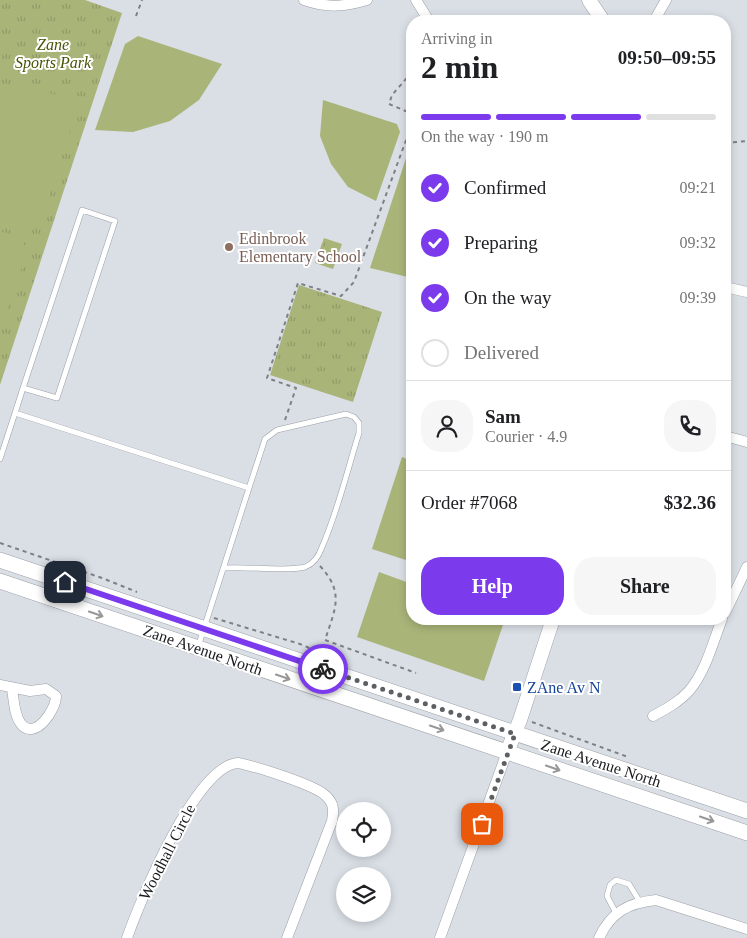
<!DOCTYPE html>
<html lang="en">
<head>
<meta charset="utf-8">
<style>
  body { margin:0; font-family:"Times New Roman",serif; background:#f6f6f6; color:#202124; height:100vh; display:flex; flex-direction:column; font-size:19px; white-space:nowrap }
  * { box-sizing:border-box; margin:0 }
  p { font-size:16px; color:#757577 }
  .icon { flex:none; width:28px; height:28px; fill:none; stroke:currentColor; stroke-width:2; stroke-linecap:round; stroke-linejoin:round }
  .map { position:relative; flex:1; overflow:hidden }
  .details { position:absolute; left:406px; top:15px; width:325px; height:610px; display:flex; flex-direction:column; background:#fff; border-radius:20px; box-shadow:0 2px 8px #0003 }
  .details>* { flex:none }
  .fabs { position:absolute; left:336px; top:802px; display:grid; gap:10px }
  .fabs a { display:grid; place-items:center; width:55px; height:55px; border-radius:50%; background:#fff; box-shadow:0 2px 8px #0003; font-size:25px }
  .pin { position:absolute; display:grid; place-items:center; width:42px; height:42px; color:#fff; margin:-21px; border-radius:10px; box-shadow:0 2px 8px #0006 }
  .courier { position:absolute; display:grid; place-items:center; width:50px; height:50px; margin:-25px; border:4px solid #7c3aed; border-radius:50%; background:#fff; color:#222; box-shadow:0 1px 6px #0007 }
  .summary em { font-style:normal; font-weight:700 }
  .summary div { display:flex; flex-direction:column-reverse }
  .summary { display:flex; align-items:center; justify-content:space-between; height:85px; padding:0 15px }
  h1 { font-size:32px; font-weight:700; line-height:38px }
  .bar { display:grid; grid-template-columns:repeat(4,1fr); gap:8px 5px; align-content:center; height:60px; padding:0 15px }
  .bar i { height:6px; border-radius:4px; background:#e0e0e0 }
  .bar .current { background:#7c3aed }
  .bar p { grid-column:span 4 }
  .line { display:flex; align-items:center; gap:12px; padding:0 15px; border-top:1px solid #e0e0e0 }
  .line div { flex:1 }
  .round { display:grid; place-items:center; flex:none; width:52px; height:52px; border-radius:20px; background:#f6f6f6 }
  ol { padding:0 15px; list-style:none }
  li { display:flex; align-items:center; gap:15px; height:55px }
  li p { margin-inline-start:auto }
  li .icon { padding:5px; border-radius:50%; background:#7c3aed; color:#fff; stroke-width:4 }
  li:last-child { color:#757577 }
  li i { width:28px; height:28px; border:2px solid #e0e0e0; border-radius:50% }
  .primary-button { display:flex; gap:10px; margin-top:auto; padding:10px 15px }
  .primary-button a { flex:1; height:58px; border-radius:20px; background:#7c3aed; color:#fff; font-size:20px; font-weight:700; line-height:58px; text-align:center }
  .primary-button a+a { background:#f6f6f6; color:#202124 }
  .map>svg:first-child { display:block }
  .grass { fill:url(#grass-tufts) }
  .pitch { fill:#a9b479 }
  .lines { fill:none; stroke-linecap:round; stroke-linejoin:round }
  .service-casing { stroke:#9b9fa5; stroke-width:6 }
  .minor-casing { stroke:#9b9fa5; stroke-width:11 }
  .tertiary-casing { stroke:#9b9fa5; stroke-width:15 }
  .secondary-casing { stroke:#9b9fa5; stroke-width:16 }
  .path { stroke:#7d8085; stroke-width:2; stroke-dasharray:4 4; stroke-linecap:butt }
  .service { stroke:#fff; stroke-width:5 }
  .minor { stroke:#fff; stroke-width:10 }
  .tertiary { stroke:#fff; stroke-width:14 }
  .secondary { stroke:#fff; stroke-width:15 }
  .oneway { stroke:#989899 }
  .done { stroke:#5d5f63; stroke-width:5; stroke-dasharray:0 9 }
  .route { stroke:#7c3aed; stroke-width:6 }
  .education-dot { fill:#8d6e63; stroke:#fff; stroke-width:2 }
  .transit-dot { fill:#1a4fb4; stroke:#fff; stroke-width:2 }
  .labels { text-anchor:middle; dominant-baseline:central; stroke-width:4; stroke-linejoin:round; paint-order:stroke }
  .park-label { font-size:16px; font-style:italic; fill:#4a5406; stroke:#fff }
  .education-label { font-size:16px; fill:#785e54; stroke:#fff; text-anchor:start }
  .street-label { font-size:16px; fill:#191a1d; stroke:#fff }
  .transit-label { font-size:16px; fill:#164399; stroke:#fff; text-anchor:start }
</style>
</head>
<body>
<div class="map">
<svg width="747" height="938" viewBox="0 0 747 938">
  <defs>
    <pattern id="grass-tufts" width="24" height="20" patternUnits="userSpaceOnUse" patternTransform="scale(1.25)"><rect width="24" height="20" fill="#a9b479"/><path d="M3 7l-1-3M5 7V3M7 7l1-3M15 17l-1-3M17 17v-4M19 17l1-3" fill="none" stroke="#919a68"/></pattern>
  </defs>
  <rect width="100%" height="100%" fill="#dadfe6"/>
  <path class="grass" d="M0,0H85L122,13L0,385Z
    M324,238L342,244L333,269L315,263Z
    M299,285L382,312L353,402L270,375Z"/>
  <path class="pitch" d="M138,36L222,64L199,100L170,121L133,132L95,130L125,44Z
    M26,88L80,100L41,221L28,228L0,218V94Z
    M323,100L397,124L400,132L376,201L348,187L331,164L320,136Z
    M412,140V278L370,268Z
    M0,231L19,237L28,250L0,332Z
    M402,457L412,461V562L372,549Z
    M379,572L412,584V619H505L484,681L357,637Z"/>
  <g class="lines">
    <defs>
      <path id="service" d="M15,413L23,388L82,210L115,221L57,398L23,388
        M0,459L15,413L249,488L198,647
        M224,568C246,566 288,572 305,567C313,564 319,556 322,547C338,511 347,471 359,433V423L354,417L346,414L277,430L265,439L249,488
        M616,913L607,896L610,885L616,880L629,884L640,902"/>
      <path id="minor" d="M304,0C327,8 344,7 367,0
        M416,0L429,21
        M654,21L666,0
        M725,287L747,292
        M725,436L747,442
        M725,613L747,567
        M0,685L30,691L46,689L56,696C56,710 35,741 21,724C14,715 14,700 12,689
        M653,716C666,709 679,702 689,691C706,671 713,642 722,619
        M127,938C140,901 196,765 238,763C254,766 316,785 326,796C334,803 334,811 332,821L287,938
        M440,938L507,752
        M599,938C611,912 628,903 656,900L747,929"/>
      <path id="tertiary" d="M589,0L603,21
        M507,752L520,720L553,619"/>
      <path id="secondary" d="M0,560L747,811
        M0,581L747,833"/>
    </defs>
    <use href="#service" class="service-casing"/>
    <use href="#minor" class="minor-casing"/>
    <use href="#tertiary" class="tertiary-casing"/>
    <use href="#secondary" class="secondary-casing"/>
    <path class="path" d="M136,16L142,0
      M412,72L392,95L389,104L408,112L412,120
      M725,143L747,141
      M285,420L296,388L267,378L298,283L341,296L354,282L405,143L412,127
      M0,543L102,578L137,592
      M320,566C345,593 335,609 325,640L416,673
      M214,618L300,644L337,660
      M532,722L628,757"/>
    <use href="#service" class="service"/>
    <use href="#minor" class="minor"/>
    <use href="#tertiary" class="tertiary"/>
    <use href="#secondary" class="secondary"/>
  </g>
  <defs><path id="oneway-shaft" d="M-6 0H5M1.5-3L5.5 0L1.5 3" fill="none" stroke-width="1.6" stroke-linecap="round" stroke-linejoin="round" transform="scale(1.25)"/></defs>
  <g class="oneway">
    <use href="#oneway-shaft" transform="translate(96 614) rotate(19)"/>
    <use href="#oneway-shaft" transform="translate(283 677) rotate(19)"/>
    <use href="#oneway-shaft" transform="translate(437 728) rotate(19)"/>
    <use href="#oneway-shaft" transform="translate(553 768) rotate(19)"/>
    <use href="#oneway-shaft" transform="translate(707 819) rotate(19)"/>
  </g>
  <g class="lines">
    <path class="done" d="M323,669L515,734L482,824"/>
    <path class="route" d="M65,582L323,669"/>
  </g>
  <circle class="education-dot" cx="229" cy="247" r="5"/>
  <rect class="transit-dot" x="512" y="682" width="10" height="10" rx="2.5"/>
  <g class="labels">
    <g class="park-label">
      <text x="53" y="44">Zane<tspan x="53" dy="18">Sports Park</tspan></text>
    </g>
    <g class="education-label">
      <text x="239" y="238">Edinbrook<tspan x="239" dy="18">Elementary School</tspan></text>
    </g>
    <g class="street-label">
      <text transform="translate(203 650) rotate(19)">Zane Avenue North</text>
      <text transform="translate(601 763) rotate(18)">Zane Avenue North</text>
      <text transform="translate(167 852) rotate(-63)">Woodhall Circle</text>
    </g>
    <g class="transit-label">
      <text x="527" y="687">ZAne Av N</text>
    </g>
  </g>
</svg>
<div class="fabs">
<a><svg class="icon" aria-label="locate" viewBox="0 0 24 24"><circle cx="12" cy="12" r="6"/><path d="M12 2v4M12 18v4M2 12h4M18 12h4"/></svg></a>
<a><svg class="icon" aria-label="layers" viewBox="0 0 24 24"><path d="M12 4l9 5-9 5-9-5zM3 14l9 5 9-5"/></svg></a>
</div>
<div class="pin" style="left:482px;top:824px;background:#ea580c"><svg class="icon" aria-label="bag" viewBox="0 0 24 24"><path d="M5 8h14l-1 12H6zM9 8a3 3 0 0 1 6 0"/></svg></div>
<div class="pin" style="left:65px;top:582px;background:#1f2937"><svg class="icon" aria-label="home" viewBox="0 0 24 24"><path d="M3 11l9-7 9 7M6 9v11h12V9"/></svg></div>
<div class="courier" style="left:323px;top:669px"><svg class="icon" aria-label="bike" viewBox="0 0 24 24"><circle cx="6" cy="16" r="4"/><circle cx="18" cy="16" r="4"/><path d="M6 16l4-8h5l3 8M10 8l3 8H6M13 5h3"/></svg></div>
<section class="details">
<div class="summary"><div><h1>2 min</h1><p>Arriving in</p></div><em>09:50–09:55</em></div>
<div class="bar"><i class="current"></i><i class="current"></i><i class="current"></i><i></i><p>On the way · 190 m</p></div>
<ol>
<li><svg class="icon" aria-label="check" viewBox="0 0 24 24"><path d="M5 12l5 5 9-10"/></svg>Confirmed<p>09:21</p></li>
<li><svg class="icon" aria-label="check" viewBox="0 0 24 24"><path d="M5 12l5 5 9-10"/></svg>Preparing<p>09:32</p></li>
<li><svg class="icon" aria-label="check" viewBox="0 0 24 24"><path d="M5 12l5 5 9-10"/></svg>On the way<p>09:39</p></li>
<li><i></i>Delivered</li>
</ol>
<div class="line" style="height:90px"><a class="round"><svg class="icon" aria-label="person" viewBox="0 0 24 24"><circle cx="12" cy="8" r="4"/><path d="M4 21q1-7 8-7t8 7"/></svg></a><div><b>Sam</b><p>Courier · 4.9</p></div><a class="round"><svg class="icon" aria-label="phone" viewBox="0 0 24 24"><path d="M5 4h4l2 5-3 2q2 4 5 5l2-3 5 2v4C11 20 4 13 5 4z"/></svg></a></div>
<div class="line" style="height:65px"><div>Order #7068</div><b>$32.36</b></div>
<div class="primary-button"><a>Help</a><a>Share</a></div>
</section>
</div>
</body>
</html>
